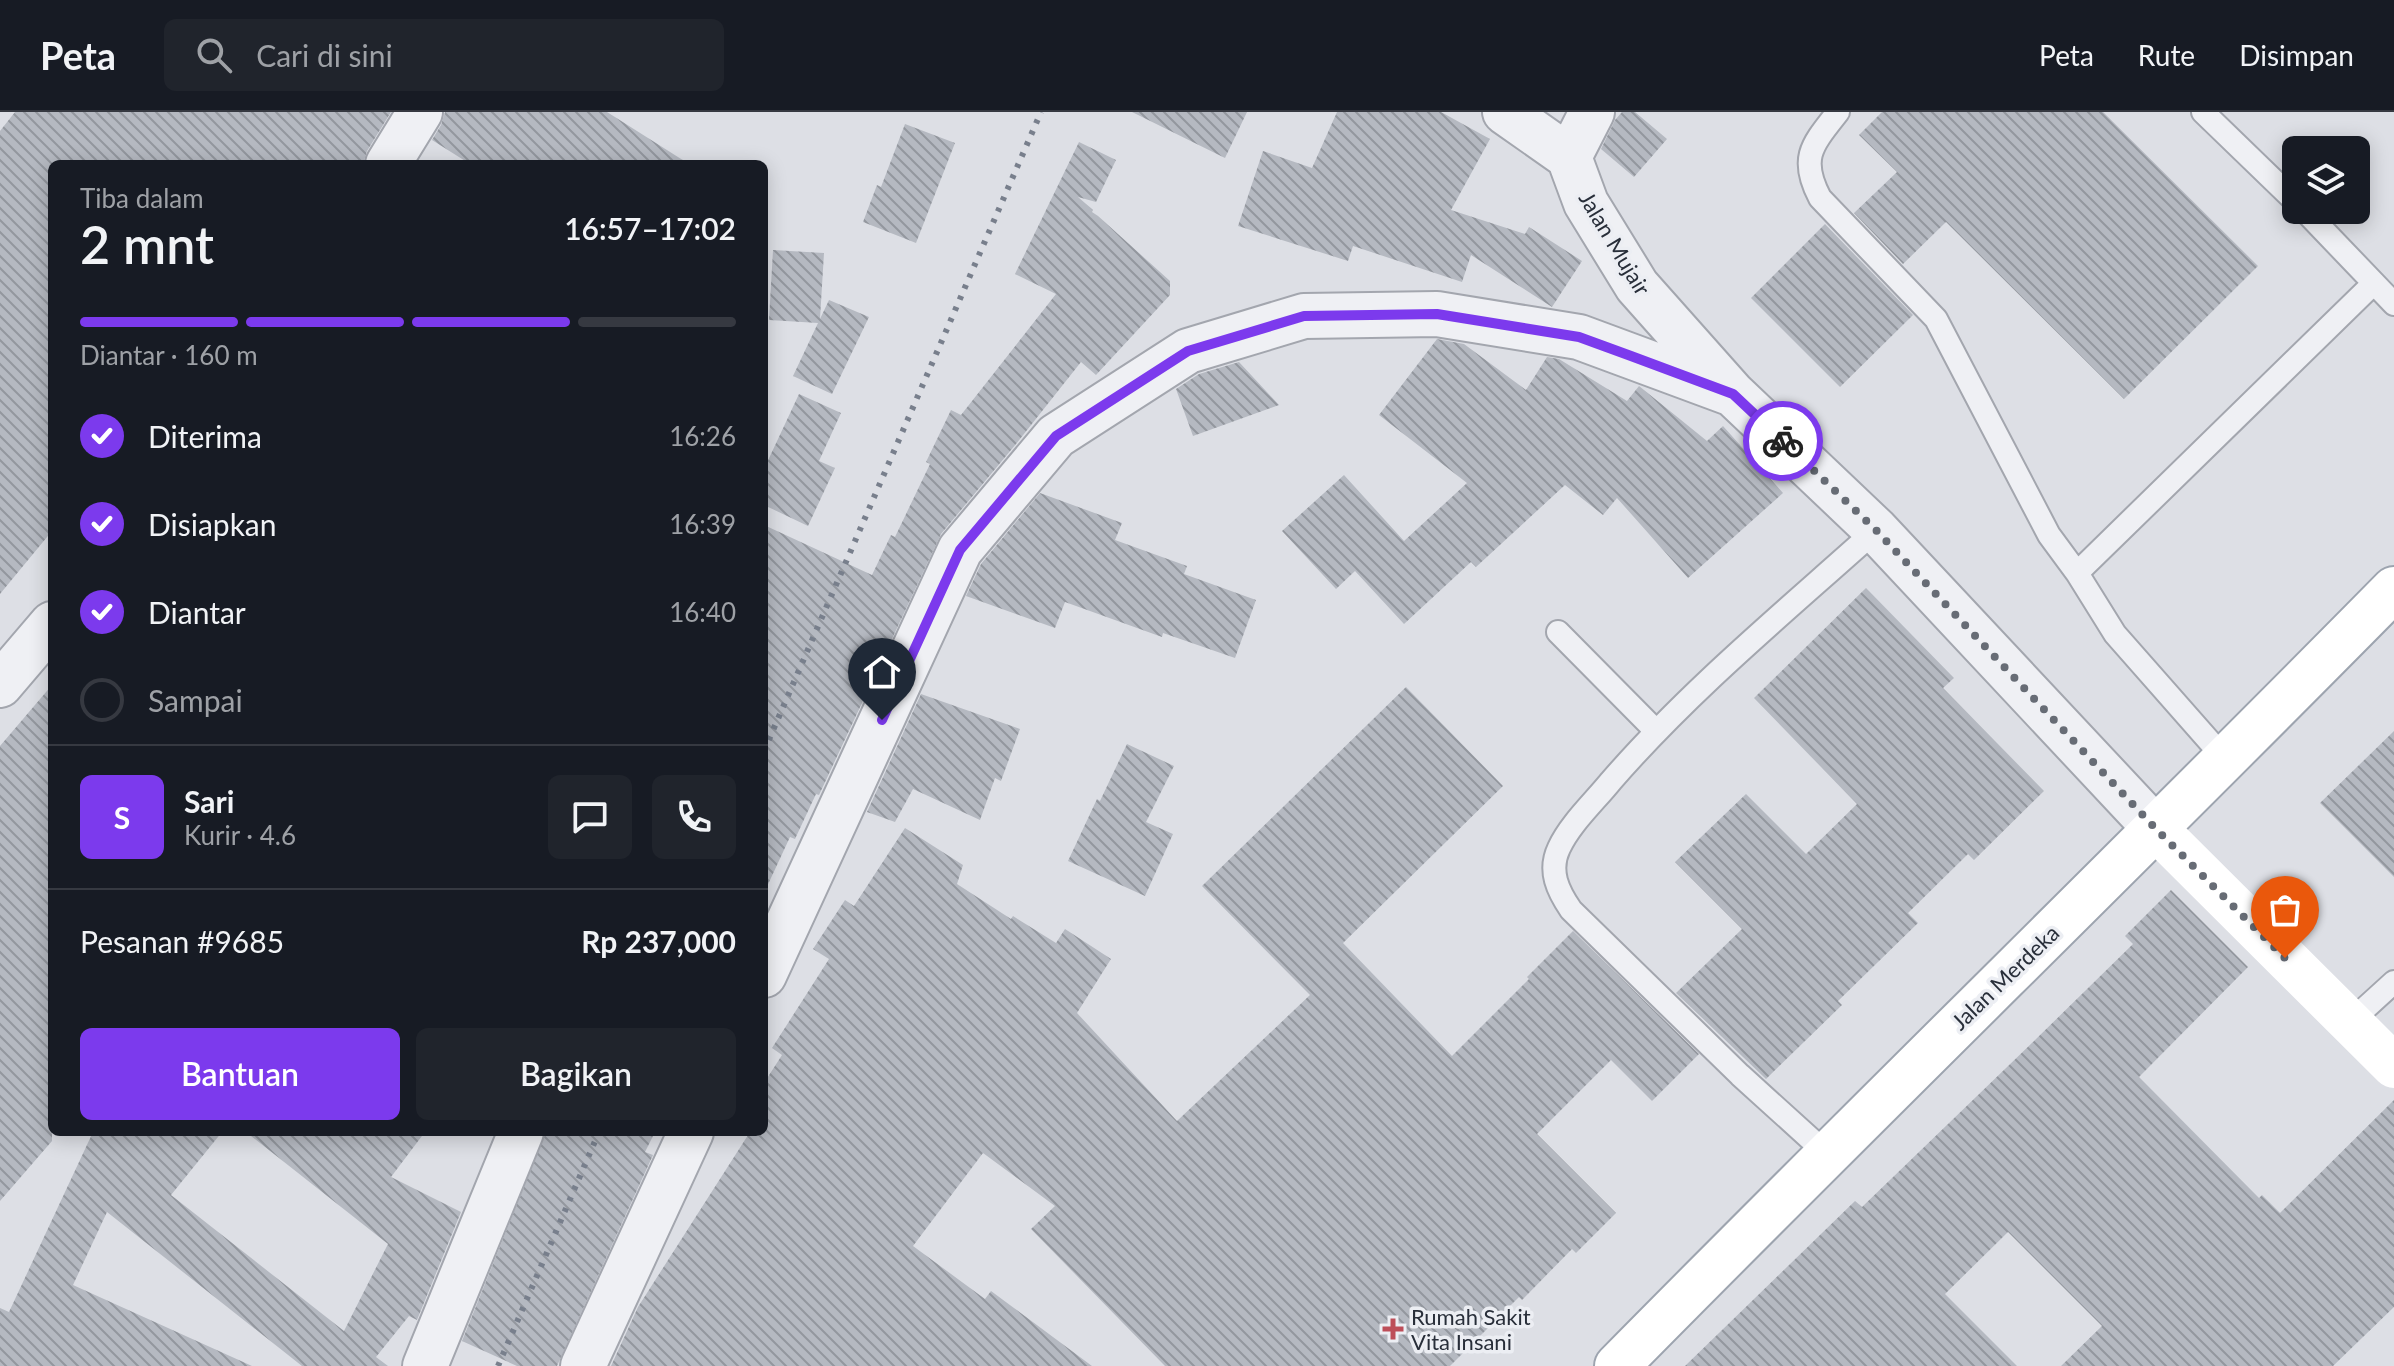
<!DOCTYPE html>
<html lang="id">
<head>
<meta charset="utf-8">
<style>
  body { margin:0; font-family:Lato,sans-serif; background:#20242c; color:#f1f3f6; height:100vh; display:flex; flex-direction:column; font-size:30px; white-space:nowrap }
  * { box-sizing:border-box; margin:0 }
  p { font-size:26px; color:#9ea1a6 }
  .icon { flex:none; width:44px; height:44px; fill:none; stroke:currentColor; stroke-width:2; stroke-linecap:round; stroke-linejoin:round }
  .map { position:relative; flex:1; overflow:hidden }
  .drawer { position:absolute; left:48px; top:48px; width:720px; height:976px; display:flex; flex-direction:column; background:#171b24; border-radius:12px; box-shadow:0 4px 20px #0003 }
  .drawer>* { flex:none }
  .fabs { position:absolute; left:2282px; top:24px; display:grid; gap:16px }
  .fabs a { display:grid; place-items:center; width:88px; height:88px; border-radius:12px; background:#171b24; box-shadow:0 4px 20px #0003; font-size:40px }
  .pin { position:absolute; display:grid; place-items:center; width:68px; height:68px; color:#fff; margin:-82px -34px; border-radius:50% 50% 50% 0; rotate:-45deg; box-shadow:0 0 8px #0007 }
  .pin .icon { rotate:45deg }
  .courier { position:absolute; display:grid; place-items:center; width:80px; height:80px; margin:-40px; border:6px solid #7c3aed; border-radius:50%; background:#fff; color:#222; box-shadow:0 2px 10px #0007 }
  .headline em { font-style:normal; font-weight:600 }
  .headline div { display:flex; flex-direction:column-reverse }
  .headline { display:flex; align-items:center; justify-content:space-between; height:136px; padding:0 32px }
  h1 { font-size:52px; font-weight:600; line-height:60px }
  .bar { display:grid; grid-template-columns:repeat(4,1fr); gap:12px 8px; align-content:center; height:96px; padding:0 32px }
  .bar i { height:10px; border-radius:6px; background:#363941 }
  .bar .active { background:#7c3aed }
  .bar p { grid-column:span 4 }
  .line { display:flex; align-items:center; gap:20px; padding:0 32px; border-top:2px solid #363941 }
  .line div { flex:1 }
  .round { display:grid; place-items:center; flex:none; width:84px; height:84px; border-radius:12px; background:#20242c }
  ol { padding:0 32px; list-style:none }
  li { display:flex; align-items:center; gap:24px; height:88px }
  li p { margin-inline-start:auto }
  li .icon { padding:8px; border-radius:50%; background:#7c3aed; color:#fff; stroke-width:4 }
  li:last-child { color:#9ea1a6 }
  li i { width:44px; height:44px; border:4px solid #363941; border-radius:50% }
  .button { display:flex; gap:16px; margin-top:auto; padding:16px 32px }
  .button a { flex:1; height:92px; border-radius:12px; background:#7c3aed; color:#fff; font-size:32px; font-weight:600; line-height:92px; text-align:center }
  .button a+a { background:#20242c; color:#f1f3f6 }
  header { display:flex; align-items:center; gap:48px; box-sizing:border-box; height:112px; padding:0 40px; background:#171b24; border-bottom:2px solid #363941 }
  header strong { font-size:38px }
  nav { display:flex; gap:44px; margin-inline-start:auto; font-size:28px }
  .search { width:560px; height:72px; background:#20242c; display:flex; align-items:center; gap:20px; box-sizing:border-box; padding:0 28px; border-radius:12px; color:#9ea1a6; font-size:30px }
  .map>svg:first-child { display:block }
  .building { fill:url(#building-back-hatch) }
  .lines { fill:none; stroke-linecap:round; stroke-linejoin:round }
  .lane-casing { stroke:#a3a6ae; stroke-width:26 }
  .street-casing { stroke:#a3a6ae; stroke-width:48 }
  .primary-casing { stroke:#9da4af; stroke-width:48 }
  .lane { stroke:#eff0f4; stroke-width:22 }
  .street { stroke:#eff0f4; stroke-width:44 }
  .secondary { stroke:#fff; stroke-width:44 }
  .primary { stroke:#fff; stroke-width:44 }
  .rail { stroke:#787f8c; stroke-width:6; stroke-dasharray:4 8; stroke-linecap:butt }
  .done { stroke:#676c75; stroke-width:8; stroke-dasharray:0 14.4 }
  .route { stroke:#7c3aed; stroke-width:10 }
  .poi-dot { fill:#bd4e59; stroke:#eceef3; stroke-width:3 }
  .labels { text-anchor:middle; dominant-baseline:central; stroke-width:7; stroke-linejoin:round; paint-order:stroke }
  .street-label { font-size:22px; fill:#282e39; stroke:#eceef3 }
  .poi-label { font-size:22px; fill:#282e39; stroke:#eceef3; text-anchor:start }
</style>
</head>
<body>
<header>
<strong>Peta</strong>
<div class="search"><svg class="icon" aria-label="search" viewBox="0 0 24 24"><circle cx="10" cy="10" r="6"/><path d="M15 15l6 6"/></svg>Cari di sini</div>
<nav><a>Peta</a><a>Rute</a><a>Disimpan</a></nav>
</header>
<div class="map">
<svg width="2394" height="1254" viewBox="0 0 2394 1254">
  <defs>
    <pattern id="building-back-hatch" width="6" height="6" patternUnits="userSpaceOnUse" patternTransform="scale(2)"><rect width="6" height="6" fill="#b5b9c1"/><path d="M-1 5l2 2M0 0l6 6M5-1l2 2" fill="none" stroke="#93979e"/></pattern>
  </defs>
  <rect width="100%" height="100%" fill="#dddfe5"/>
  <path class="building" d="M15,0H391L367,39L363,52H52V419L0,482V19Z
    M445,0H607L689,52H470L432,28L441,13Z
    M1132,0H1247L1225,46Z
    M1337,0H1441L1490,27L1451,98L1525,122L1529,115L1582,149L1552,195L1471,143L1462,170L1353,134L1348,149L1238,114L1263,39L1312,56Z
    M1622,0H1635L1667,27L1634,65L1601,37L1615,8Z
    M1882,0H2103L2258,154L2124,287L1946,110L1903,152L1854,101L1897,60L1859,23Z
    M905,12L955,31L916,131L863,110L877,73L881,75Z
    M1079,30L1116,48L1096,90L1078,85L1093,98L1092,100L1098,104L1170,169V183L1096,263L1081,250L1016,332L941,422L819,683L816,682L795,727L790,725L764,781V413L872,463L891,423L895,425L930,352L926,350L951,298L961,303L1056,182L1015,162Z
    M1825,112L1913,203L1840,275L1751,186Z
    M773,138L824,141L820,207L829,188L869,205L832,282L793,264L818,211L769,208Z
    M1437,227L1464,232L1526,278L1547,245L1559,247L1627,289L1639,274L1707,329L1723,314L1783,381L1688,466L1617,386L1603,403L1565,373L1476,455L1471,450L1404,512L1355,459L1336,477L1282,419L1344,363L1404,429L1467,371L1379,303Z
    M1239,250L1279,293L1193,324L1176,277L1199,262Z
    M799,282L841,301L819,349L835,356L808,414L764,393V357Z
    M1040,381L1122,411L1115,428L1187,454L1184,462L1256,488L1235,546L1163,521L1162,525L1065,490L1055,516L966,484L981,452Z
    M1866,476L1954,566L1943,576L2044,679L1974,748L1968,742L1908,801L1918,811L1838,889L1842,893L1766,967L1676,881L1742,817L1675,750L1746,682L1806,742L1857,692L1754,586Z
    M52,573V1029L0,1089V634Z
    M1406,575L1503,674L1343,831L1452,944L1529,867L1527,865L1573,819L1699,942L1652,989L1611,948L1537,1022L1616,1101L1576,1141L1572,1137L1522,1188L1519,1185L1450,1254H1165L1031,1117L1055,1094L983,1041L913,1134L985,1187L991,1179L1092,1254H611L638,1195L750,1020H764V971L782,943L772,936L829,847L813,837L845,788L854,794L905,716L963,753L957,772L1011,807L1013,804L1056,831L1065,817L1111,847L1077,901L1177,1009L1310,883L1202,774Z
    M921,582L1020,617L1001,669L995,666L980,708L913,677L895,710L867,700Z
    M2394,619V765L2320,691Z
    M1127,632L1174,654L1146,710L1173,722L1145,784L1068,749L1097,687L1100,689Z
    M2171,778L2248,855L2139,965L2259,1086L2262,1083L2280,1101L2394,988V1195L2333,1254H2061L2102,1214L2008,1120L1945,1182L2017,1254H1685L1855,1089L1862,1095L2035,928L2133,832L2125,824Z
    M93,1020H222L171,1083L344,1219L388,1132L246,1020H425L391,1065L461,1100L417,1208L409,1204L376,1245L388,1254H302L107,1100L73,1173L252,1254H0V1196L9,1200Z
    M546,1020H655L645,1040L653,1043L557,1254H517L462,1229Z"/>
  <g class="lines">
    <defs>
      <path id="lane" d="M1838,0C1812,33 1799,46 1820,86L1936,207L2049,423L2077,461L2115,522L2226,648
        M2203,0L2296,90
        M2304,98L2394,192
        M2077,461L2374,171
        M1558,520L1655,618
        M2350,910L2394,870
        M1826,1041L1740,963L1571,798C1558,779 1548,759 1559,736C1570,712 1594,690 1611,669C1691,577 1786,499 1876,418"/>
      <path id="street" d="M1505,0L1569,45L1586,91L1637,174L1733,282L1876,418L2156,717
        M1569,45L1592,0
        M388,52L420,0
        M0,573L52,512
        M764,863L960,438L1056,324L1188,239L1304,204L1437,202L1579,225L1733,282
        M425,1254L521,1020
        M583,1254L691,1020"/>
      <path id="primary" d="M1617,1254C1874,993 2137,738 2394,477"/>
    </defs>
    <use href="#lane" class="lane-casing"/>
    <use href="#street" class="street-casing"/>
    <use href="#primary" class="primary-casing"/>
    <use href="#lane" class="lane"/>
    <use href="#street" class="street"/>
    <path class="secondary" d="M2156,717L2394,954"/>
    <use href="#primary" class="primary"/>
    <path class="rail" d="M764,639L1041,0
      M498,1254L599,1020"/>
  </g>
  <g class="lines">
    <path class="done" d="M1783,329L1876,418L2156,717L2285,846"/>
    <path class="route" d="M882,608L960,438L1056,324L1188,239L1304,204L1437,202L1579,225L1631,244L1733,282L1783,329"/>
  </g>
  <path class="poi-dot" d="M1389 1205h8v8h8v8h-8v8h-8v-8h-8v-8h8z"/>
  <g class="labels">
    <g class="street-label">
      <text transform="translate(1615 131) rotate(59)">Jalan Mujair</text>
      <text transform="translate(2005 865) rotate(-44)">Jalan Merdeka</text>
    </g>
    <g class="poi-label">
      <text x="1411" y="1204">Rumah Sakit<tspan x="1411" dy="25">Vita Insani</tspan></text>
    </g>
  </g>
</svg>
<div class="fabs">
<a><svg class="icon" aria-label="layers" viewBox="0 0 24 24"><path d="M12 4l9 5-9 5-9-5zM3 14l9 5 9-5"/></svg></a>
</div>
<div class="pin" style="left:2285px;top:846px;background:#ea580c"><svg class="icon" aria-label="bag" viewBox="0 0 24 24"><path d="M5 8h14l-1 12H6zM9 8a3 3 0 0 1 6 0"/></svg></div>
<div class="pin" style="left:882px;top:608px;background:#1f2937"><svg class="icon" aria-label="home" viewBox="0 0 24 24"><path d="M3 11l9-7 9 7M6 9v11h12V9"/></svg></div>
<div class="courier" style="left:1783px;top:329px"><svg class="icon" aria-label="bike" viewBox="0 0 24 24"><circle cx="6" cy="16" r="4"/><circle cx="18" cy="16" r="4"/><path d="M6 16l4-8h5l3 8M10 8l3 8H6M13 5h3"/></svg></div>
<section class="drawer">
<div class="headline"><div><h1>2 mnt</h1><p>Tiba dalam</p></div><em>16:57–17:02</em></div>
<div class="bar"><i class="active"></i><i class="active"></i><i class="active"></i><i></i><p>Diantar · 160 m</p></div>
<ol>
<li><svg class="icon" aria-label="check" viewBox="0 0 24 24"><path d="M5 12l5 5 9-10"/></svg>Diterima<p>16:26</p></li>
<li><svg class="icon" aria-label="check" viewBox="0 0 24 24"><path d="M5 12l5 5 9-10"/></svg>Disiapkan<p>16:39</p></li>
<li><svg class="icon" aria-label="check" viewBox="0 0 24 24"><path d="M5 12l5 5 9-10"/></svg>Diantar<p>16:40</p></li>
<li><i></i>Sampai</li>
</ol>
<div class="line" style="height:144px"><b class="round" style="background:#7c3aed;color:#fff">S</b><div><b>Sari</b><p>Kurir · 4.6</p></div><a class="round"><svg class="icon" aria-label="chat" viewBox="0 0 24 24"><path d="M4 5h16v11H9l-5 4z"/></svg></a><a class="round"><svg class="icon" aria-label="phone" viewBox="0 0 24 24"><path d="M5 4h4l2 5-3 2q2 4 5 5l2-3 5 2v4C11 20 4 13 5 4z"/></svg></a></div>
<div class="line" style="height:104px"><div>Pesanan #9685</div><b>Rp 237,000</b></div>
<div class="button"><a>Bantuan</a><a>Bagikan</a></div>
</section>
</div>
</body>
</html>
